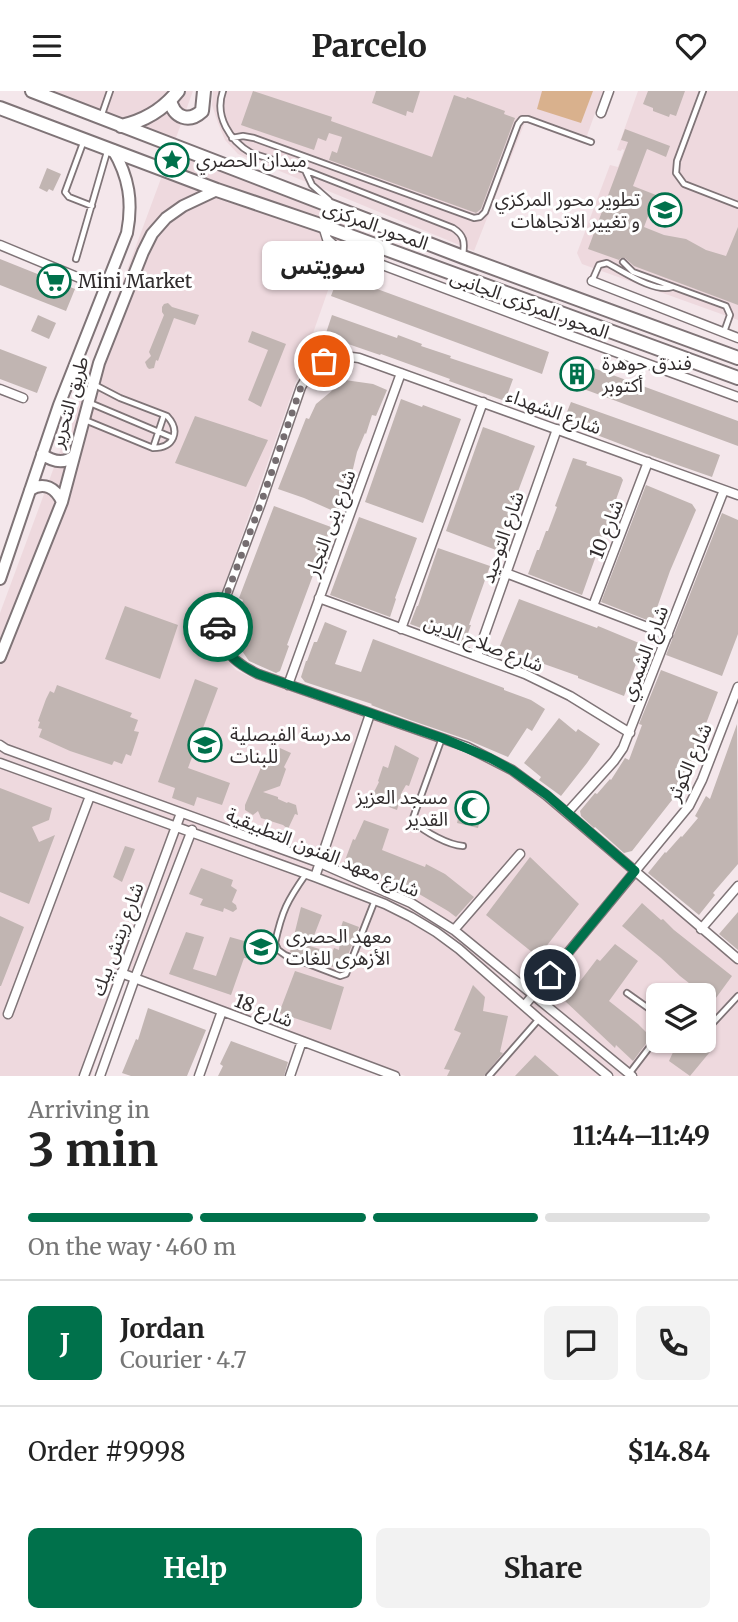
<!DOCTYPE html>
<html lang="en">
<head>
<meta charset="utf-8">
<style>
  body { margin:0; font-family:Merriweather,"Noto Sans Arabic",serif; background:#f2f2f2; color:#222; height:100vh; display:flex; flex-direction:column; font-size:26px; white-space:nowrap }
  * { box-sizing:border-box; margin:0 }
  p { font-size:23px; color:#767676 }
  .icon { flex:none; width:38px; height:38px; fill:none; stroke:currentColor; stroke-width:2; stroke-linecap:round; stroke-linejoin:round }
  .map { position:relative; height:985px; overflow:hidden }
  .panel { display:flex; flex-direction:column; background:#fff; flex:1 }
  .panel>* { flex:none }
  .tools { position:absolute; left:646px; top:892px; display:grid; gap:14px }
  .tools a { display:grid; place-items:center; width:70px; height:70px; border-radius:10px; background:#fff; box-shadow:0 2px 5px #0004; font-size:35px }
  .pin { position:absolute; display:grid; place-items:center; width:60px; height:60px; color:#fff; margin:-30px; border:4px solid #fff; border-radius:50%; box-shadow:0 2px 7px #0007 }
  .courier { position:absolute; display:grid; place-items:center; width:70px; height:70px; margin:-35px; border:5px solid #00714b; border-radius:50%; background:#fff; color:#222; box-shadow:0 2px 9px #0007 }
  .bubble { position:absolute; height:49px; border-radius:10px; background:#fff; box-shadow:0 2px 5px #0004; font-size:23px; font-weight:700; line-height:49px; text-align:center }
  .head em { font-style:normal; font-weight:700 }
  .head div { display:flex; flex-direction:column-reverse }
  .head { display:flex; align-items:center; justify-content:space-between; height:119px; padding:0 28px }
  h1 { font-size:46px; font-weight:700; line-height:52px }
  .bar { display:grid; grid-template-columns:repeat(4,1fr); gap:10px 7px; align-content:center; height:84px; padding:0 28px }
  .bar i { height:9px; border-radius:5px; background:#e0e0e0 }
  .bar .on { background:#00714b }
  .bar p { grid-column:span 4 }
  .line { display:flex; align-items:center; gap:18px; padding:0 28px; border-top:2px solid #e0e0e0 }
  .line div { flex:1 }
  .round { display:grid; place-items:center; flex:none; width:74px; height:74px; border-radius:10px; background:#f2f2f2 }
  .cta { display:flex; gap:14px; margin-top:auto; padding:14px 28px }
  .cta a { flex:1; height:80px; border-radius:10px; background:#00714b; color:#fff; font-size:28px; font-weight:700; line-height:80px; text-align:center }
  .cta a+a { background:#f2f2f2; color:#222 }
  header { display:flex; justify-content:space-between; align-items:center; height:91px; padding:0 28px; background:#fff; font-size:32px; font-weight:700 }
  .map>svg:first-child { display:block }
  .built { fill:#eed9de; fill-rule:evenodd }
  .green { fill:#d9b18d }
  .building { fill:#c1b5b2 }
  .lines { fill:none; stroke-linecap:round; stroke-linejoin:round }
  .service-casing { stroke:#7f7477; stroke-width:8 }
  .minor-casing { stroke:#7f7477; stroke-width:11 }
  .tertiary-casing { stroke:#7f7477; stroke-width:14 }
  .secondary-casing { stroke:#7f7477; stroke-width:16 }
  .service { stroke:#fff; stroke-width:4.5 }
  .minor { stroke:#fff; stroke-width:8 }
  .tertiary { stroke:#fff; stroke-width:10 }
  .secondary { stroke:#fff; stroke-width:12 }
  .done { stroke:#756d70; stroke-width:7; stroke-dasharray:0 12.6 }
  .route { stroke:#00714b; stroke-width:9 }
  .labels { text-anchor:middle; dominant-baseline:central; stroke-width:6; stroke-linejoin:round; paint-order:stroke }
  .poi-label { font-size:19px; fill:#312c2d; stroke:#fff; text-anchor:start }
  .street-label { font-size:19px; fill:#312c2d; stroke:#fff }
</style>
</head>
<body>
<header><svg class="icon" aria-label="menu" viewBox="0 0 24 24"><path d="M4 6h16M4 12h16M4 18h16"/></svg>Parcelo<svg class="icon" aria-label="heart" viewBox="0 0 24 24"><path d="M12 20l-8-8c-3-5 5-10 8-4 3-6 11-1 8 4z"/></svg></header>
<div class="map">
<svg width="738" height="985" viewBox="0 0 738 985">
  <rect width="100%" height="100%" fill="#f4e7eb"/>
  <path class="built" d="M22,0H193L173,55L352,131L213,527V542L223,565L236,579L250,586L470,659L489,668L531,695L738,871V985H405L128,883L124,887L91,985H0V522L173,55ZM658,905H704V950H658Z
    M213,0H603L584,53L525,31L474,160L238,63L225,49L218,32L212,14Z
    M638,0H738V229L582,173L577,162L610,74L618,76L624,59L622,58L621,60L617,59Z"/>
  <path class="green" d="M542,0H593L581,32L537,18Z"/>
  <path class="building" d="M253,0L332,26L331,30L432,66L454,4L466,8L467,6L505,20L504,23L515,27L481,118L476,122L329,69L332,60L337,62L342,46L329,42L326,50L318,47L314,59L241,34Z
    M376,0H420L413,22L407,20L406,25L372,12Z
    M648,0H685L676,25L670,23L669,26L653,20V17L643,13Z
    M625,38L670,55L666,66L647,58L633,95L656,104L644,136L664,144L686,148L706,159L726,165L738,136V214L634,175L625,167H621L619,169L588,158L628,51L621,49Z
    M47,77L61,83L53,100L49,98L47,101L39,97Z
    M0,168L75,198L66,220L0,194Z
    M339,184L549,261L542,283L331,205Z
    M168,212L172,216L199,224L195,234L174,227L158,270L156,269L154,277L149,278L147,276L145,271L151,265L149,261L164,224L162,221V216L164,213Z
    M38,224L56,232L49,248L31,240Z
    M332,224L397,247L398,244L422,253L421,255L451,265L450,267L513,288L505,310L449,290L450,288L381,263L380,264L325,245Z
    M252,240L286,253L261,316L248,309L268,259L248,251Z
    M0,258L47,276L37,302L0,288Z
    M569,268L738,330V355L562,290Z
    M345,289L373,293L387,299L376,325L372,324L366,343L365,342L357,361L352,382L347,380L338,422L304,407L278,398L306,327L309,328L316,313Z
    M401,308L422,316L423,314L461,328L423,432L365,411Z
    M571,311L720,364L712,386L649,364L563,331Z
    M195,325L268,349L246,396L175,372Z
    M483,336L535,355L496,459L446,440Z
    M573,367L587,371L586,374L621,386L623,389L582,504L528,483L537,459H539L546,440H548L557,416L555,415Z
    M646,394L692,413L696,419L670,480L652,531L601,511Z
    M274,415L331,436L287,554L289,555L280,580L276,582L249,570L240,557L239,548L241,530L236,528L243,509L239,507Z
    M722,422L738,429V543L722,585L666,564Z
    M359,426L417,447L395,507L396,508L390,526L330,504Z
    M438,457L490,475L469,534H471L464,553L410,533L417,515H418Z
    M519,508L597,537L598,535L639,552L642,557L624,605L578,587V585L499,557Z
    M125,515L178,534L160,588L105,568Z
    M325,531L347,540L335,573L361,581L373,548L504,597V599L531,609L545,618L532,640L527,637L508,666L468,649L410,629L371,614L372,613L305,591L301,586L306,570H307L314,551H317Z
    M661,579L718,601L690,675L676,704L632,760L624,762L595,736L594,737L581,725L580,720L595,702L597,703L610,688L611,689L625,667L629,669L642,634L639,633Z
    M195,588L218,597L188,677L230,692L222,714L197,706L194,715L172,707L175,697L158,691Z
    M57,594L132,622L130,626L138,629L134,640L139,641L131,665L126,663L122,673L114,670L112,674L70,660L39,646L42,638L38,637L40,631L38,630L46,608L50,600L54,602Z
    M559,627L576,641L578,638L600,653L587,672L561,705L539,689L541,686L524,672Z
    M737,633L738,773L713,802L715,804L699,824L648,782L665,761L666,762L681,745L682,746L698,727L695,725L706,705L710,708Z
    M271,653L291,662L284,676L286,678L280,695L263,701L278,706V708L287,712L288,711L296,714L298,724L295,723L288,738L283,734L261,727L258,720L253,724L245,719V714Z
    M395,654L419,667L409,695L406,694L402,701L397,719L370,709L379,691L378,690L383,675L388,677Z
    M0,697L52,717L49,729L32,736L39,751L55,744L29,813L0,801Z
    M467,700L483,703L482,709L489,712L485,729L480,728L478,737L457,732L459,723L455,722L458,707L465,709Z
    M364,729L389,738L382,759L425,776L426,773L445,783L474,806L456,826L448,820L414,800L415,798L369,783L344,772L353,748L355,749Z
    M125,755L135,758L122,791L113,786Z
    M530,766L579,813L538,866L486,824Z
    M201,777L233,789L231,795L237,799L232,811L236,814L237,818L233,821L224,817L223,821L200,814L203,808L189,803Z
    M642,812L661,829L663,828L674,839L732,885L713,911L680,885L661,867L622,835Z
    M301,816L322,824L310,855L332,862L334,857L339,859L341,843L339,842L343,830L359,836L342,879L290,861Z
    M738,821V859L719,843Z
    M0,825L24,836L1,895H0Z
    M186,841L204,846L193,878L216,885L230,846L255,853L257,844L272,845L271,870L244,867L231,904L169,883Z
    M615,853L638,870L609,910L638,933L651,946L633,970L616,954L615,957L565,910L597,868L600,870Z
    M295,880L344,896L331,939L279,922Z
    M473,894L485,906L483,920L508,925L500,961L503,962L484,985H447L450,979L444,978L461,942L454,939Z
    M148,917L206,939L187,985H131L122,982L136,948L138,949Z
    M231,950L288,971L284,985H218L223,975L220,973Z
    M676,950H707L714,956L690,985L669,970L674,959L670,956Z
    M535,964L559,985H515Z"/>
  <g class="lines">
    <defs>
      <path id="service" d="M223,0C214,25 230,50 251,62L305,79L453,137C464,144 465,151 463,163
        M703,0L677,70L676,82L684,93L738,114
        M101,26L110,0
        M232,47L243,45L254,47L474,127L480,126L485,121L518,33L522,28H528L591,51
        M83,52L65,101L69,106L92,115
        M305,79L312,94L329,109
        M76,168L107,61
        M623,171L633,181L726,215L730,224L724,241
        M592,190L599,174L607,172C623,180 654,202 672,196
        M90,312L173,347
        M85,329L153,357C174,357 181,340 167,325L120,307L95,294
        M153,357L164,324
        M442,647L413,727L414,731C425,741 448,754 463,755
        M306,783C287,810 282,820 275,852L278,859L285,864L340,885L346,883L375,809
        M627,902L658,924
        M704,928L711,934L738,905
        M629,983L658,945
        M489,985L539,928"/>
      <path id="minor" d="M601,22L609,0
        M323,135L327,148L337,157L569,244L738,306
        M0,154L106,198
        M592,190L738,247
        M0,298L23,307
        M738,404L359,267C330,262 314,271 301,296L261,412L222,516C213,551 227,568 258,583L467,656L512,679L546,704L738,868
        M506,482L668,544
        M319,507L525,583L570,605L630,642
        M593,515L648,371
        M401,538L483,311
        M477,565L557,338
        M288,594L401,282
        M0,654L6,658L320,772L411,812L454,839L632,985
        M0,672L315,786L385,813L411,826L436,841L459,858L539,928L608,985
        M567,722L614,670L623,657L724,399
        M315,786L370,623
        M701,838L738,795
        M454,839L520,763
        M121,882L395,985
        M524,915L689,715L702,689L738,596
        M8,923L90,705
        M84,985L181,722
        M100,985L135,887L192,739
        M199,985L222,920
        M290,985L302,950"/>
      <path id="tertiary" d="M42,363C53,371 64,373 74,365
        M30,399C44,390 56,397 62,411
        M0,488L59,314L127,142C133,111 129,86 113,59
        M0,566L62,411L99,272L143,161L152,143L166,127L183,115L217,99"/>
      <path id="secondary" d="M32,0L463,166L738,267
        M170,9C174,27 189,32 202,20L204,0
        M0,17L217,99L323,135L738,287
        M121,35C144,30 163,19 178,0"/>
    </defs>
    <use href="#service" class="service-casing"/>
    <use href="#minor" class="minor-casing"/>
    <use href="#tertiary" class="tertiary-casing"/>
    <use href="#secondary" class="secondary-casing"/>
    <use href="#service" class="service"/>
    <use href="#minor" class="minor"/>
    <use href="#tertiary" class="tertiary"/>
    <use href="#secondary" class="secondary"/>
  </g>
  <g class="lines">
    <path class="done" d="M218,536L222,516L261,412L301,296C307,285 313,277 324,270"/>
    <path class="route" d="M218,536C221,561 237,573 258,583L442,647L490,667L512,679L547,704L635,780L550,884"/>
  </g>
  <defs>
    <symbol id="sight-ring" viewBox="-11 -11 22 22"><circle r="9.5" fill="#fff" stroke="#00714b" stroke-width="1.5"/><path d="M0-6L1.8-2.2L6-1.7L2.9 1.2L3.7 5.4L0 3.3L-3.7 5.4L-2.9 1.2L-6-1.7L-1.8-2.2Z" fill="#00714b"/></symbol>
    <symbol id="university-ring" viewBox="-11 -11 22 22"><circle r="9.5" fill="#fff" stroke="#00714b" stroke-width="1.5"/><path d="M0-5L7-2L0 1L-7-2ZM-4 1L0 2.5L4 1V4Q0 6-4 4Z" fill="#00714b"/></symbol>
    <symbol id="supermarket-ring" viewBox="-11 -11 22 22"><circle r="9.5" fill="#fff" stroke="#00714b" stroke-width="1.5"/><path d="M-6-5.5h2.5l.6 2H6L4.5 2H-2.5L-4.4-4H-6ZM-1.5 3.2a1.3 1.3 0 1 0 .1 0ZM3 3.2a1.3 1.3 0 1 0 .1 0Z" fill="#00714b"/></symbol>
    <symbol id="building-ring" viewBox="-11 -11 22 22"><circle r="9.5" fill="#fff" stroke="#00714b" stroke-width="1.5"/><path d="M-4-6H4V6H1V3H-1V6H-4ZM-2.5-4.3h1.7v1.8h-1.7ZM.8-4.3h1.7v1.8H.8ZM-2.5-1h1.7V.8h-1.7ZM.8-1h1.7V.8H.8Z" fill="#00714b"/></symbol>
    <symbol id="school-ring" viewBox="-11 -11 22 22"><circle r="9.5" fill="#fff" stroke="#00714b" stroke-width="1.5"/><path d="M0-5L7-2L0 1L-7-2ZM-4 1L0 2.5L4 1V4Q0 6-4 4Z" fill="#00714b"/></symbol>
    <symbol id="mosque-ring" viewBox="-11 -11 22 22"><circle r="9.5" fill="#fff" stroke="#00714b" stroke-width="1.5"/><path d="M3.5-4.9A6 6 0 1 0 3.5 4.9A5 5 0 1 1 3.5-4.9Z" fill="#00714b"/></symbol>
  </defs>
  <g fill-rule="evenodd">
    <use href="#sight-ring" x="153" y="50" width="38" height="38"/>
    <use href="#university-ring" x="646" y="100" width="38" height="38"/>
    <use href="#supermarket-ring" x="35" y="171" width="38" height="38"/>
    <use href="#building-ring" x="558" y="264" width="38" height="38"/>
    <use href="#school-ring" x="186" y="635" width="38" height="38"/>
    <use href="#mosque-ring" x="453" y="698" width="38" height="38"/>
    <use href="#school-ring" x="242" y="837" width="38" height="38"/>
  </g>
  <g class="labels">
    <g class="poi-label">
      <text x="196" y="69">ميدان الحصري</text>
      <text x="640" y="108" text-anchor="end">تطوير محور المركزي<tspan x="640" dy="22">و تغيير الاتجاهات</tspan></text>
      <text x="78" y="190">Mini Market</text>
      <text x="602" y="272">فندق جوهرة<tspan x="602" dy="22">أكتوبر</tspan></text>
      <text x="230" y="643">مدرسة الفيصلية<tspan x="230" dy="22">للبنات</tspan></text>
      <text x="448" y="706" text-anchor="end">مسجد العزيز<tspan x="448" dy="22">القدير</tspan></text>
      <text x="286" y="845">معهد الحصرى<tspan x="286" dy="22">الأزهرى للغات</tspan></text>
    </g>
    <g class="street-label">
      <text transform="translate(376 134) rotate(20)">المحور المركزى</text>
      <text transform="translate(530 213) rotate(20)">المحور المركزى الجانبى</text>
      <text transform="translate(69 311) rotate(-74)">طريق التحرير</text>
      <text transform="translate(554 320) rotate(20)">شارع الشهداء</text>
      <text transform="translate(330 432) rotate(-70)">شارع بنى النجار</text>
      <text transform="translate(606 438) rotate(-69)">شارع 10</text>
      <text transform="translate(502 446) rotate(-71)">شارع التوحيد</text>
      <text transform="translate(484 552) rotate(21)">شارع صلاح الدين</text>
      <text transform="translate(644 562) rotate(-69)">شارع الشمري</text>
      <text transform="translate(689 671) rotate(-66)">شارع الكوثر</text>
      <text transform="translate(323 761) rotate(22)">شارع معهد الفنون التطبيقية</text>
      <text transform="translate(117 848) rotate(-70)">شارع ريتش بيك</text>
      <text transform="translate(264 919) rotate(21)">شارع 18</text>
    </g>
  </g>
</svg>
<div class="tools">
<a><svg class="icon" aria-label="layers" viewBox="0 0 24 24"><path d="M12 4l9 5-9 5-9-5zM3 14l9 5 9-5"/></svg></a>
</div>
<div class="pin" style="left:324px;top:270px;background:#ea580c"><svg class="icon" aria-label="bag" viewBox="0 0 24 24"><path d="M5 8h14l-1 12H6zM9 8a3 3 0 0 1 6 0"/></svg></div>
<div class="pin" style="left:550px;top:884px;background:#1f2937"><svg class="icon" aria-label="home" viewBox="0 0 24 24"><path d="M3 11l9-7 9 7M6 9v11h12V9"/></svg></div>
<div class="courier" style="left:218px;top:536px"><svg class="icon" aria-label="car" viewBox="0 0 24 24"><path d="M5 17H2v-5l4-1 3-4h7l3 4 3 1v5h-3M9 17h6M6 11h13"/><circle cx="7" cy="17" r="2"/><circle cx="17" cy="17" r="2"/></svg></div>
<div class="bubble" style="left:262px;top:150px;width:122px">سويتس</div>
</div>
<section class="panel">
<div class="head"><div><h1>3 min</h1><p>Arriving in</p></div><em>11:44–11:49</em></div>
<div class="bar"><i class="on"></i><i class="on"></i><i class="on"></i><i></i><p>On the way · 460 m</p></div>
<div class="line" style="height:126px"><b class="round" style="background:#00714b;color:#fff">J</b><div><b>Jordan</b><p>Courier · 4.7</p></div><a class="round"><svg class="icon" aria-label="chat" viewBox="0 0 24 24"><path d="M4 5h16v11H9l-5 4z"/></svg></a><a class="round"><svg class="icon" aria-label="phone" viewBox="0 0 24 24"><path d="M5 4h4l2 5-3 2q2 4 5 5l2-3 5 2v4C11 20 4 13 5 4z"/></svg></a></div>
<div class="line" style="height:91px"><div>Order #9998</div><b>$14.84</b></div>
<div class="cta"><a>Help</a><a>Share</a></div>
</section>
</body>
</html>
